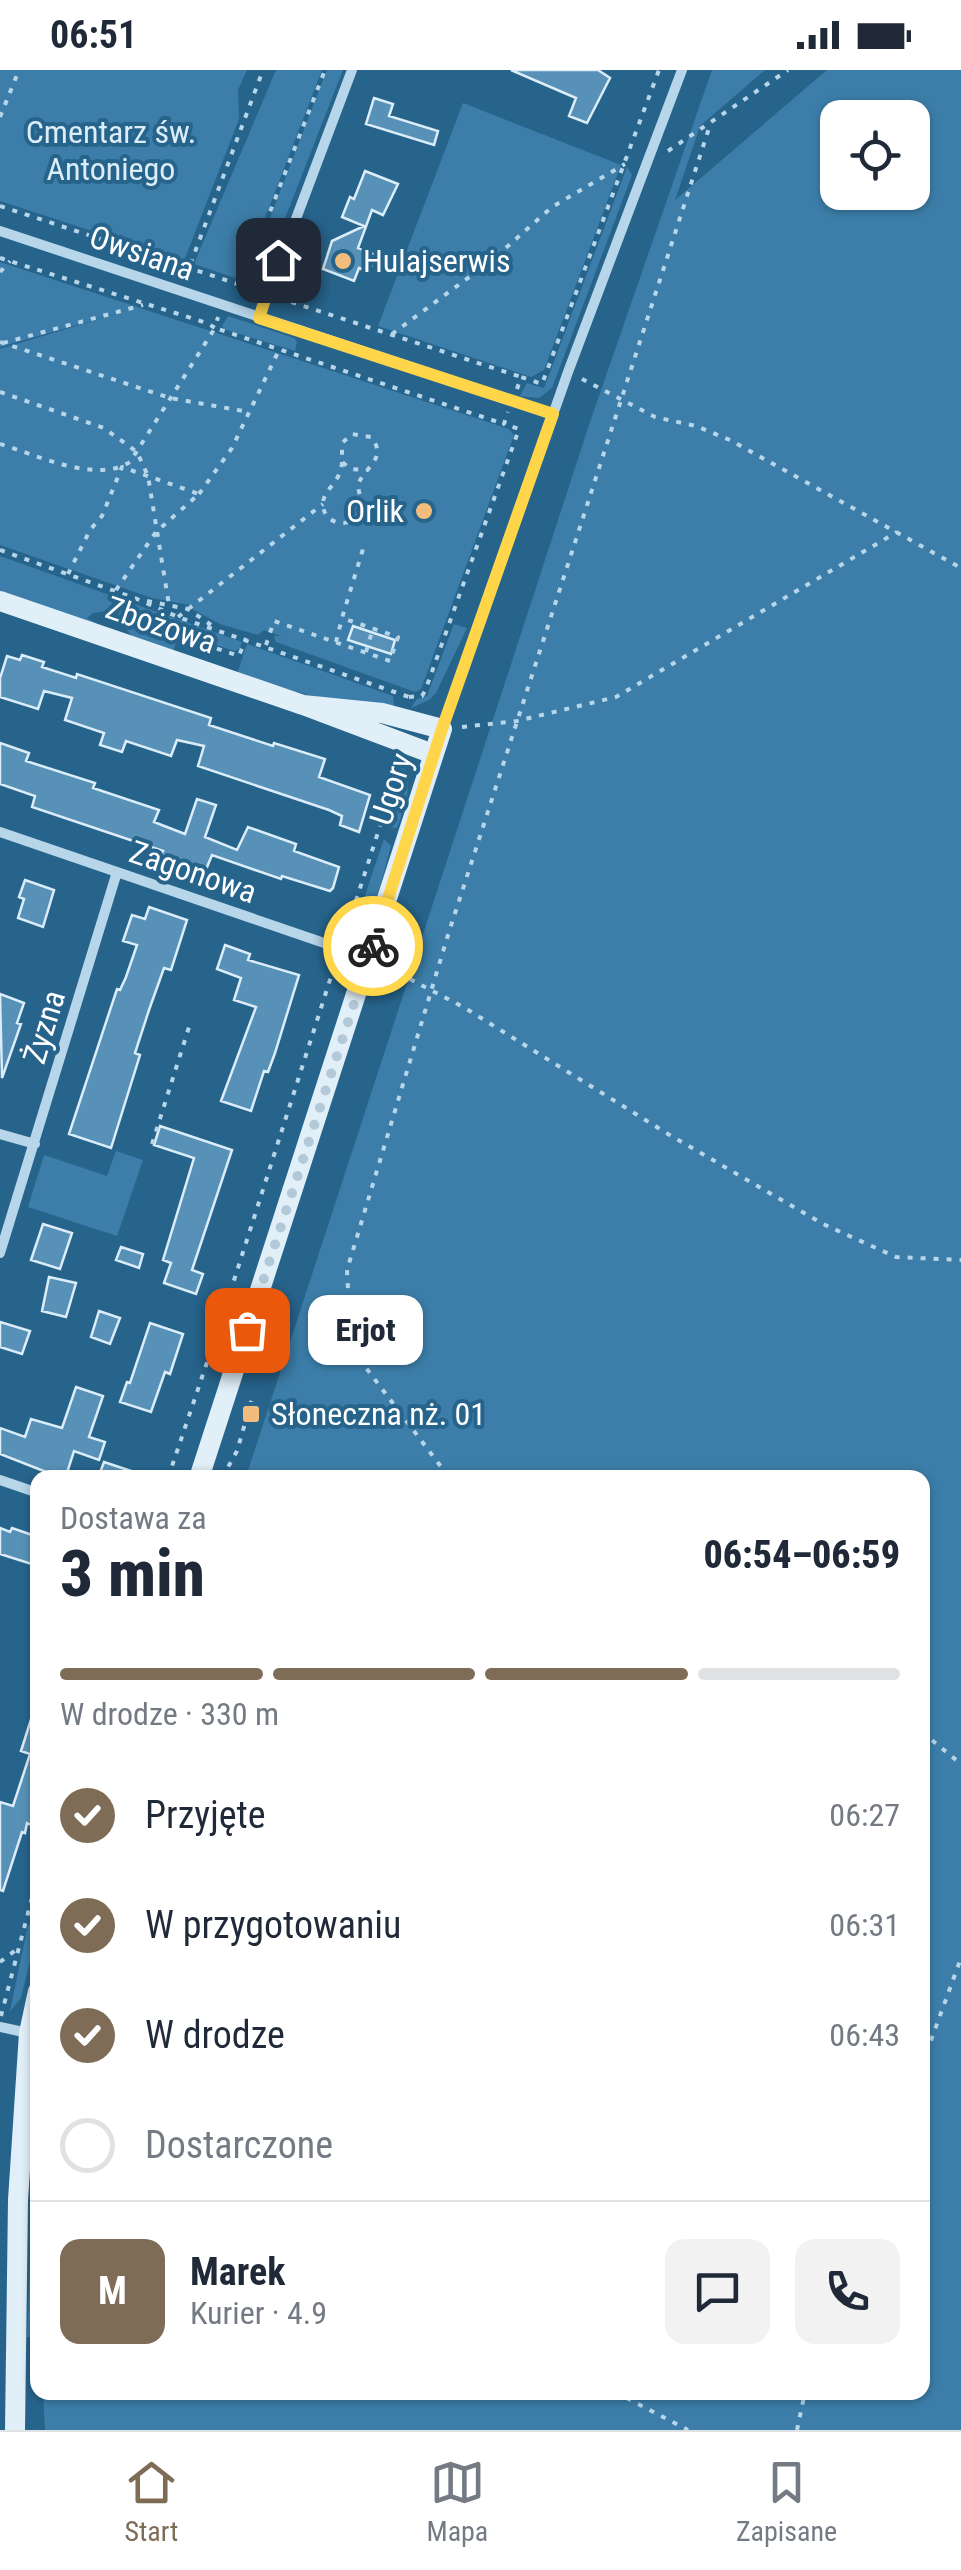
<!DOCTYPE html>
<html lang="pl">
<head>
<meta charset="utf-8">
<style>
  body { margin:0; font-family:"Roboto Condensed",sans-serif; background:#f2f2f3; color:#1f2937; height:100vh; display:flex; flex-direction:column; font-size:38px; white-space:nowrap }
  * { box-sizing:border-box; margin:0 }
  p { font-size:32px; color:#747a83 }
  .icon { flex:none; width:55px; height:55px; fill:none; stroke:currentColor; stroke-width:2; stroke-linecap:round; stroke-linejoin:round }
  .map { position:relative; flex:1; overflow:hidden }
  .details { position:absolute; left:30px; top:1400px; width:900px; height:930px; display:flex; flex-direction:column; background:#fff; border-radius:20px; box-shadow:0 2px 8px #0004 }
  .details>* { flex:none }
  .controls { position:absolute; left:820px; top:30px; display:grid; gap:20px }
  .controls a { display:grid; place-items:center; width:110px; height:110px; border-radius:20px; background:#fff; box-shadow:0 2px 8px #0004; font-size:50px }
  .pin { position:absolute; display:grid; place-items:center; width:85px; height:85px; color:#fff; margin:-42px; border-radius:20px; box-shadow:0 5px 15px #0006 }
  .courier { position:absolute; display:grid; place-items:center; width:100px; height:100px; margin:-50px; border:8px solid #ffd54a; border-radius:50%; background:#fff; color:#222; box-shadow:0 2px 12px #0007 }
  .bubble { position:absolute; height:70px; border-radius:20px; background:#fff; box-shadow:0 2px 8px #0004; font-size:32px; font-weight:800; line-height:70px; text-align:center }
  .head em { font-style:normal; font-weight:800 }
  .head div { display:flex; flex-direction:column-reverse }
  .head { display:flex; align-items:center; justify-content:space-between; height:170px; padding:0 30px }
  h1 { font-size:65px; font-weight:800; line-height:75px }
  .bar { display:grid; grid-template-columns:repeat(4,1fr); gap:15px 10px; align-content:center; height:120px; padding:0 30px }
  .bar i { height:12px; border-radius:8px; background:#e0e1e3 }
  .bar .active { background:#7e6c56 }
  .bar p { grid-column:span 4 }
  .line { display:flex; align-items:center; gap:25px; padding:0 30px; border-top:2px solid #e0e1e3 }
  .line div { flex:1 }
  .round { display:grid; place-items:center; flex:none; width:105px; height:105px; border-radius:20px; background:#f2f2f3 }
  ol { padding:0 30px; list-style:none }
  li { display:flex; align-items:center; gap:30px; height:110px }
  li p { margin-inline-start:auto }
  li .icon { padding:10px; border-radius:50%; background:#7e6c56; color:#fff; stroke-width:4 }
  li:last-child { color:#747a83 }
  li i { width:55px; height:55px; border:5px solid #e0e1e3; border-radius:50% }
  .status { display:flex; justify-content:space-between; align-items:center; height:70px; padding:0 50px; background:#fff; direction:ltr }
  .status svg { height:28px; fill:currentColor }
  .menu { display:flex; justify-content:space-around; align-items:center; height:140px; border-top:2px solid #e0e1e3; background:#fff; font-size:28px; color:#747a83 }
  .menu a { display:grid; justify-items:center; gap:5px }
  .menu .active { color:#7e6c56 }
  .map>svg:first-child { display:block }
  .green { fill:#3c7ea9; fill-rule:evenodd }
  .building { fill:#5891b7; stroke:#dbedf8; stroke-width:2.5 }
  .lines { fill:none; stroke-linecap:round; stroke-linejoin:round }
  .path { stroke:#b7d6ea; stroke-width:4; stroke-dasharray:5 8; stroke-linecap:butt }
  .street { stroke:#b7d6ea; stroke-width:10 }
  .secondary { stroke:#e1eff9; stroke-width:20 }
  .done { stroke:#b3c9d7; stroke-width:10; stroke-dasharray:0 18 }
  .route { stroke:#ffd54a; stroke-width:12 }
  .poi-dot { fill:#f2bd7c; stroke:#27648c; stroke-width:4 }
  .labels { text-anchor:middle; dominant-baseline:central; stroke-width:8; stroke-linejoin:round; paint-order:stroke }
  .park-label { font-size:32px; fill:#dbedf8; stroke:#27648c }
  .street-label { font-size:32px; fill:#fff; stroke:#27648c }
  .poi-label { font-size:32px; fill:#fff; stroke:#27648c; text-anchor:start }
</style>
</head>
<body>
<div class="status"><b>06:51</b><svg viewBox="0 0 49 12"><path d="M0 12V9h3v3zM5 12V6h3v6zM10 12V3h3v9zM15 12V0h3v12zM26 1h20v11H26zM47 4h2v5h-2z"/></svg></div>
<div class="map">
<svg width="961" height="2360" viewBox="0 0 961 2360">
  <rect width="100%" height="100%" fill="#27648c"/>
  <path class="green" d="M0,0H247L238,20L239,49L184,191L0,131Z
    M276,0H322L241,210L194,194Z
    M327,0H343L269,189L256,184Z
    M712,0H765L700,56L675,130L827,0H961V2360H45L43,2323L922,2322V1408L246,1407L589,355ZM838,48H912V122H838Z
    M463,33L621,95L544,300L531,307L378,256Z
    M627,97L632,105L552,318L539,328L520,326L527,313L544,318Z
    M0,192L509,359L514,365L421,619L415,622L276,572L274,566H281L264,560L258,565L220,554L192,539L194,536L152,528L0,475V279L132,239L0,277Z
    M228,246L294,268L297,272L295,281L224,259L222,256Z
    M0,486L115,527L108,541L93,543L87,548L110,561L0,521Z
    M120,529L242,572L240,578L235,581L179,563L173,582L135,570L119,550Z
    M454,554L467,558L436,623L429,630L411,638L417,629L427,626Z
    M247,574L393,626L394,639L315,627L237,604Z
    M397,687C417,710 405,733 397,758L386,757L397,725Z
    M384,769L391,776C384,800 373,856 351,867Z
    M116,1081L143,1090L117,1166L28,1137L44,1085L107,1106Z
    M28,1855L37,1859V1863L21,1928L10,1941Z
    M37,2029L38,2267H27Z"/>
  <path class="building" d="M511,0H598L610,8L587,53L569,46L576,28Z
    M374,28L393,34L389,46L438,61L434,75L366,54Z
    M365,101L398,114L383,145L372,140L358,178L376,185L369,202L359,198L354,211L323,199L332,171L364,156L342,147L350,127L354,129Z
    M353,556L395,570L391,584L348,570Z
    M22,585L44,592L42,597L76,608L77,604L211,648L209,655L273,676L274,673L325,689L319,707L370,725L359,762L340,755L342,746L329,740L198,696L204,676L177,670L171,686L126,671L122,682L100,675L104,663L65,650L72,628L44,621L38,639L0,627V608L7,586L20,590Z
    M0,673L29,683L26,691L95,713L93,718L159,740L154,752L185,764L197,729L216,735L205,767L237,780L248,757L296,774L294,781L339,797L333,818L330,821L282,806L281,809L212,785L205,802L161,784L163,781L32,737L35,726L0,714Z
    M25,810L54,820L43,857L18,848L24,829L19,827Z
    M149,837L187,850L171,900L164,898L149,940L135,983L140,985L111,1078L69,1064L117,919L120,920L126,907L137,875L123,871L132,845L145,849Z
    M225,875L250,884L248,890L299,905L275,983L268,1002L264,1001L251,1041L221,1031L256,937L234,930L241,908L217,899Z
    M0,924L24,933L17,953L21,954L2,1008Z
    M160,1056L232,1080L192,1200L203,1204L196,1224L164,1213L171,1193L163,1190L194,1088L154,1075Z
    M43,1154L72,1163L60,1199L31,1190Z
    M121,1177L143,1184L139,1198L116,1190Z
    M49,1207L76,1213L66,1247L42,1241Z
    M99,1241L120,1248L110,1274L91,1267Z
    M0,1252L30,1261L22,1284L0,1277Z
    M150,1253L183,1264L170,1304L165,1302L151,1342L120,1332L127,1312L130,1313Z
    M76,1317L103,1326L89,1367L105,1372L99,1390L74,1381L66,1406L55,1402L54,1405L0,1384V1358L25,1367L31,1349L62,1358Z
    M104,1392L143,1405V1408H98Z
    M0,1458L10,1462L12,1458L38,1467V1496L0,1484Z
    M34,1640L38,1641V1731L31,1755L27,1753L25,1763L22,1762L3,1821L0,1820V1732L13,1736L30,1684L21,1681Z"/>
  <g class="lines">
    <path class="path" d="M0,47L19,0
      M668,81L788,0
      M0,136L256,220
      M0,188L207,253L215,258L218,247
      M0,202L10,191
      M186,206L263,0
      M242,214L325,0
      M279,228L521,307
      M392,264L491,191L552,137L625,94
      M0,272L170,328L249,342
      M3,273L143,235
      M582,309L655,347L696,356L730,370L961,498
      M517,319L521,307L542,314L659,0
      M0,322L104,358L137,382L148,406L169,535
      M0,374C37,385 96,414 130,392L215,258L504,354
      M342,392C341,413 323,419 323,434C323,457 357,460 361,438C362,430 358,421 358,414C366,396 388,388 371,367L352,364L342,373V392L351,399L368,400
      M199,424L232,378L279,280
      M0,480L137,529L178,547L409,627L408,632
      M68,504L90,460L102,446L122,397L199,424L156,462L116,520
      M147,531L188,539L211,555
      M178,547L323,434
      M180,566L239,586L246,568
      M336,572L342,548
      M266,575L274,551L390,591L398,567L342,548L363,479
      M366,582L373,558
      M409,627L422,626L425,621L519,359L504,354L508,342
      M462,657L517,651L616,627L897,462
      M344,868L391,722L393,689
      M387,897L465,938L668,1064L823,1154L896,1187L961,1190
      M152,1074L190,954
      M168,1408L221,1251L336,891
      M222,1408L237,1381L252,1329
      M445,1408L442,1398L351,1278L347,1200L448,865L710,55
      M922,1662L961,1694
      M0,1892L16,1880
      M1,1946L38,1805
      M922,1995L961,1888
      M615,2322L688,2360
      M797,2360L805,2322"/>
    <path class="street" d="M0,161L553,344
      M259,247L352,0
      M442,659L568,302L682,0
      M0,762L368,888
      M0,1064L35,1074
      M0,1183L117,802
      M0,1410L38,1423
      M0,1957L28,1963"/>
    <path class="secondary" d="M0,531L303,635L433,684
      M199,1408L442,659L382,643L303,635
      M15,2360L18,2130L29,1963L38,1921"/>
  </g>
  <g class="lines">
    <path class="done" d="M247,1260L373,876"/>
    <path class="route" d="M278,190L259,248L553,344L442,659L373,876"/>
  </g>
  <g class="poi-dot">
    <circle cx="343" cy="191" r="10"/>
    <circle cx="424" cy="441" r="10"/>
    <rect x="241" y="1334" width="20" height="20" rx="5"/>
  </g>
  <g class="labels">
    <g class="park-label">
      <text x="111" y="62">Cmentarz św.<tspan x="111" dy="37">Antoniego</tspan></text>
    </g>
    <g class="street-label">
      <text transform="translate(142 183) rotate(19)">Owsiana</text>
      <text transform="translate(161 555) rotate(19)">Zbożowa</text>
      <text transform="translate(391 719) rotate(-72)">Ugory</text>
      <text transform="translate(193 802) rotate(19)">Zagonowa</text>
      <text transform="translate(44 957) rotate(-73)">Żyzna</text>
    </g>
    <g class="poi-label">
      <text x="363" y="191">Hulajserwis</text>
      <text x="404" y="441" text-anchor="end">Orlik</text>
      <text x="271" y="1344">Słoneczna nż. 01</text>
    </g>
  </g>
</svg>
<div class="controls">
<a><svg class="icon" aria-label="locate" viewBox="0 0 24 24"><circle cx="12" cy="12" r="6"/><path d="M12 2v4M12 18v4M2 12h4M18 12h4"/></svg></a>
</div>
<div class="pin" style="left:247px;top:1260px;background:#ea580c"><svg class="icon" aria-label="bag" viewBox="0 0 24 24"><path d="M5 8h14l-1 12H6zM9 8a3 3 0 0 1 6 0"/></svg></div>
<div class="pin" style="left:278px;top:190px;background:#1f2937"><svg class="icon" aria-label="home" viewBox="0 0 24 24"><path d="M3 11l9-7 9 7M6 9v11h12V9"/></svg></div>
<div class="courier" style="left:373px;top:876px"><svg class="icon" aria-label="bike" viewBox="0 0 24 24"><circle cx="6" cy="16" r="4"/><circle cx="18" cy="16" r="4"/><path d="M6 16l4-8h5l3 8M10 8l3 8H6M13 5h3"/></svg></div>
<div class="bubble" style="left:308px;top:1225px;width:115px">Erjot</div>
<section class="details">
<div class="head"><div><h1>3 min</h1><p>Dostawa za</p></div><em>06:54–06:59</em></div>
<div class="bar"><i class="active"></i><i class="active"></i><i class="active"></i><i></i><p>W drodze · 330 m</p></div>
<ol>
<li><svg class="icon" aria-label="check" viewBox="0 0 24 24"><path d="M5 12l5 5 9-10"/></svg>Przyjęte<p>06:27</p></li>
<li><svg class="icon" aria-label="check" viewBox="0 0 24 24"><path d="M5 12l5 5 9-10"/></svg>W przygotowaniu<p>06:31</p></li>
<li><svg class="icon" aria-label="check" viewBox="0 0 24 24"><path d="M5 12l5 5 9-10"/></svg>W drodze<p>06:43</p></li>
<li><i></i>Dostarczone</li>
</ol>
<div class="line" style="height:180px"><b class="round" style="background:#7e6c56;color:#fff">M</b><div><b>Marek</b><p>Kurier · 4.9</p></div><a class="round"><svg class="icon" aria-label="chat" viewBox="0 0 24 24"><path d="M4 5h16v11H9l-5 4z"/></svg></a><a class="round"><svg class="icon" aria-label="phone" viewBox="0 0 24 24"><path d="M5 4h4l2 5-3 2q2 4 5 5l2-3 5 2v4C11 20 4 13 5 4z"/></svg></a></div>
</section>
</div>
<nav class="menu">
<a class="active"><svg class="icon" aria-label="home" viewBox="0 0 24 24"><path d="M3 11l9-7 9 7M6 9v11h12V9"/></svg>Start</a>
<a><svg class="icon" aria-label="map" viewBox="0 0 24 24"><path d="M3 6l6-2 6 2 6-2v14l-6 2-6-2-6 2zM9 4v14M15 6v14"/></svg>Mapa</a>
<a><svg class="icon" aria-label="saved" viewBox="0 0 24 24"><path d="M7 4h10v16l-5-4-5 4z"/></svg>Zapisane</a>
</nav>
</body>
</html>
